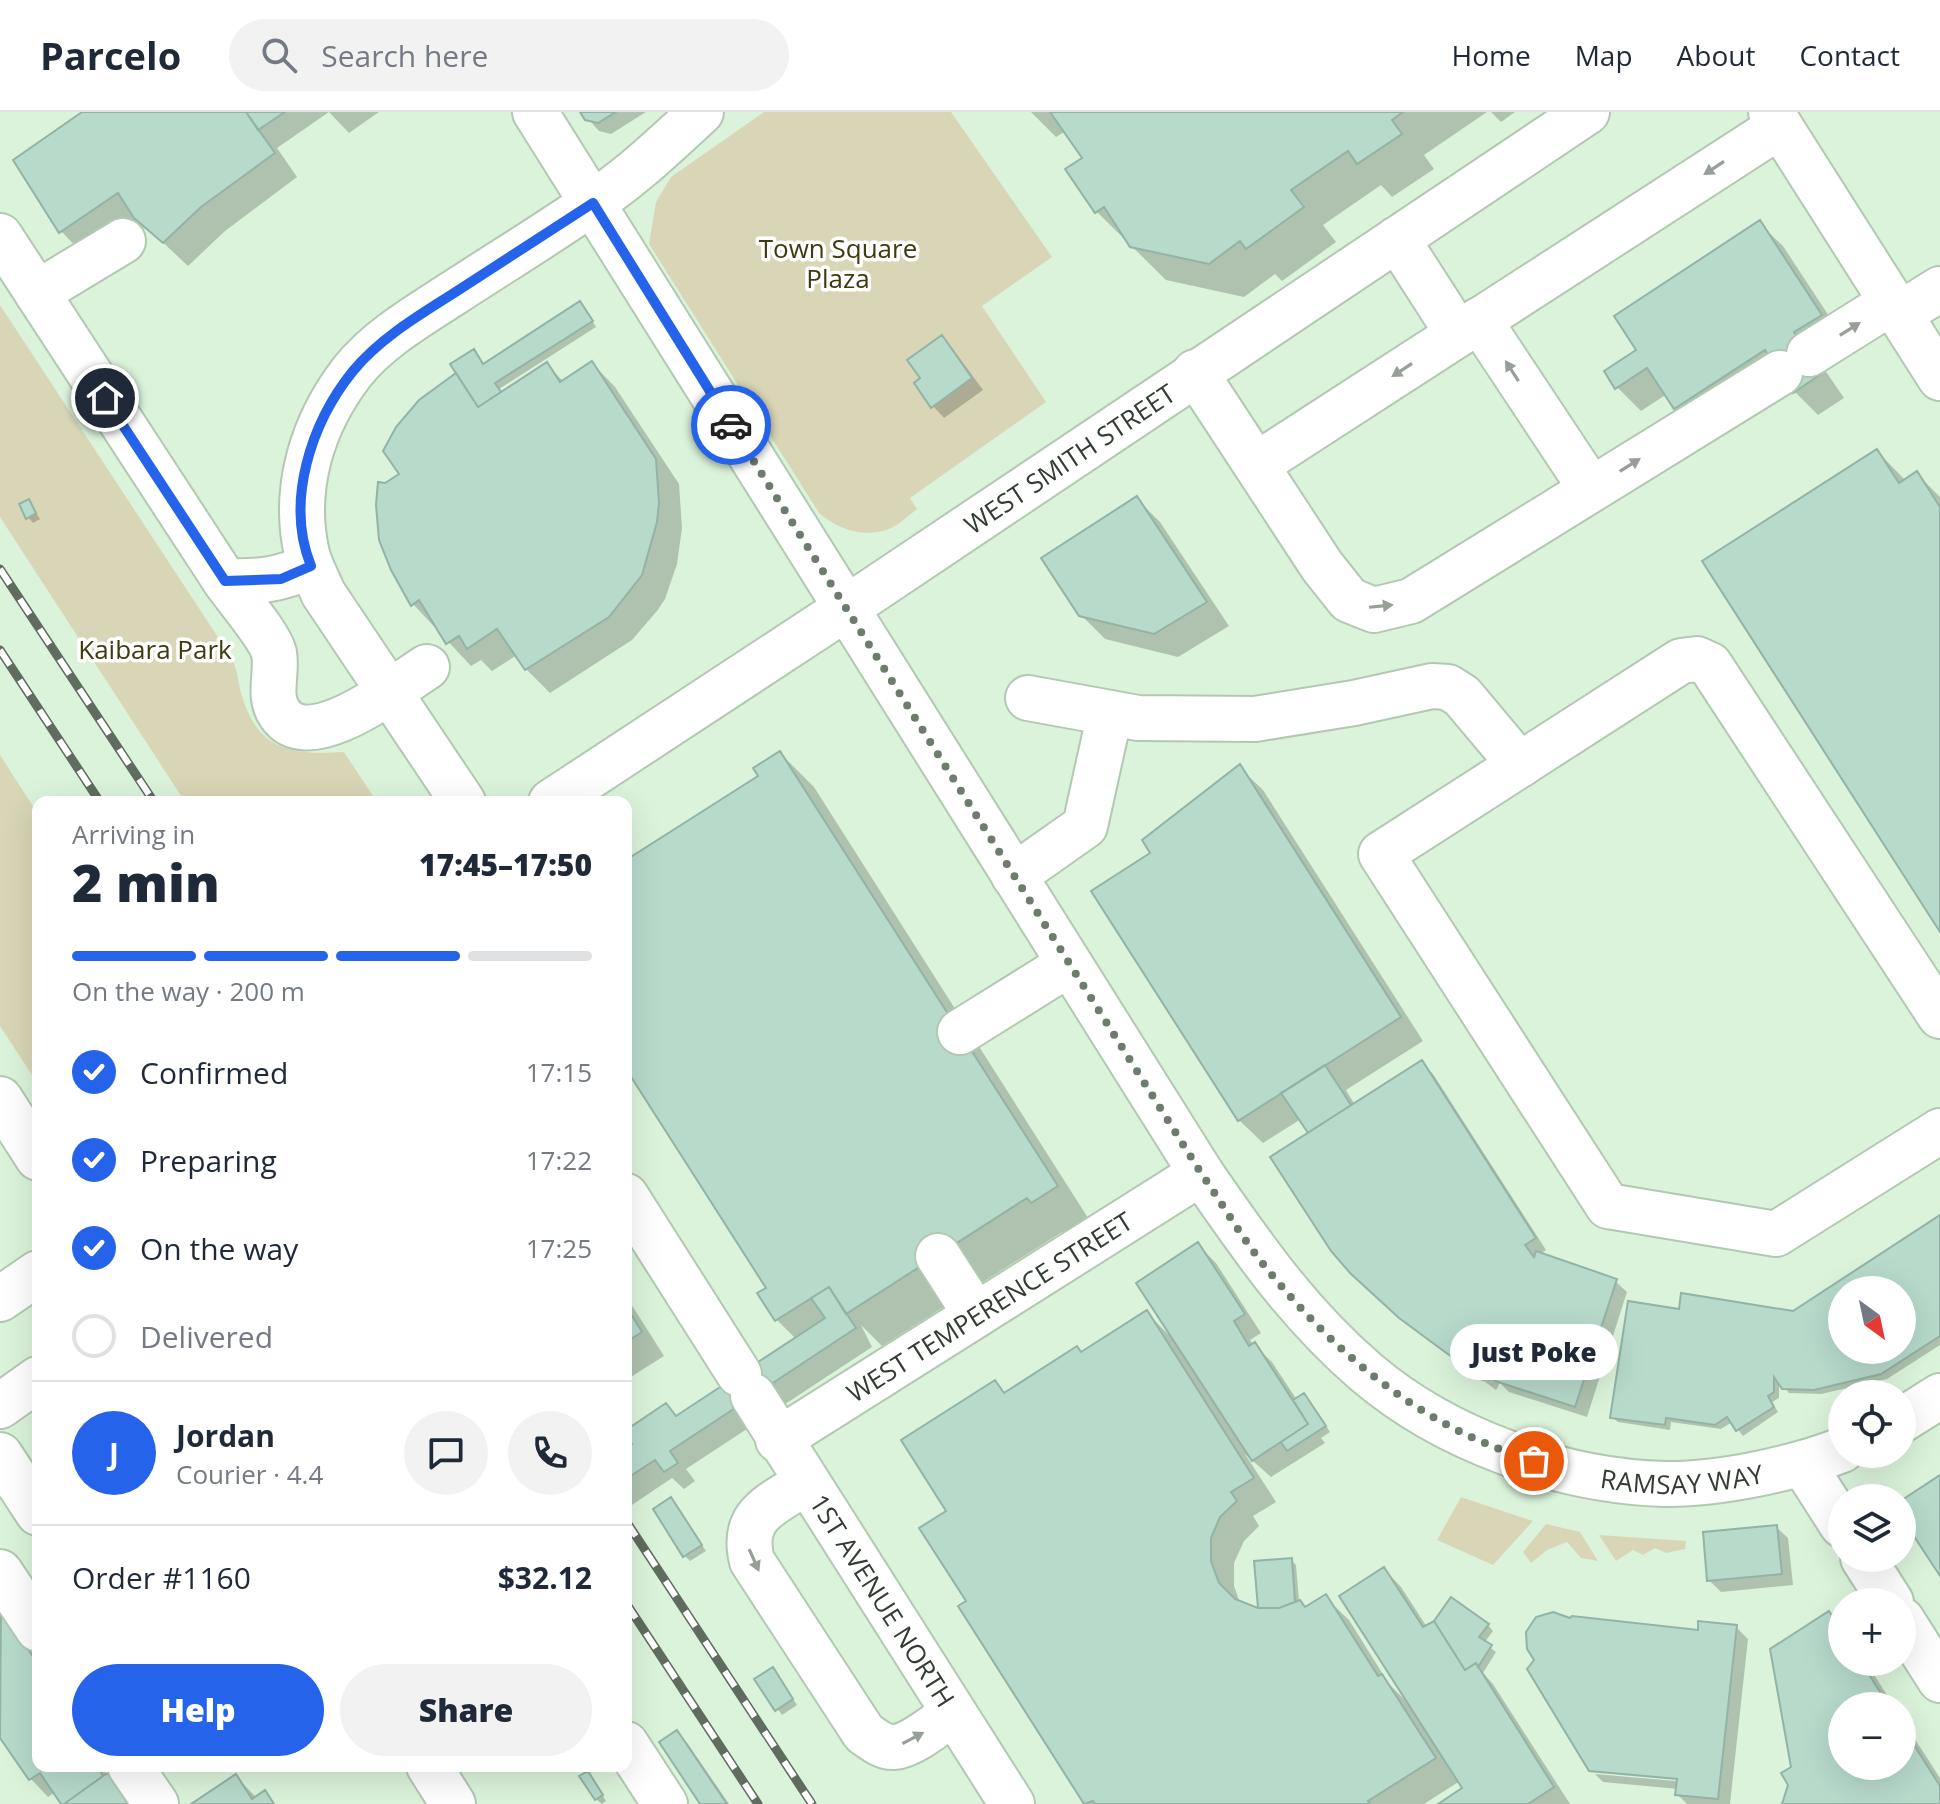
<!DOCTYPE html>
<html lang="en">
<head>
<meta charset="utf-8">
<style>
  body { margin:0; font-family:"Open Sans",sans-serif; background:#f2f2f3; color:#1f2937; height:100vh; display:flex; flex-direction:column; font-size:30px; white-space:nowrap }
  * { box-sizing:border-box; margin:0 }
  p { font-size:26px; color:#747a83 }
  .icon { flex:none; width:44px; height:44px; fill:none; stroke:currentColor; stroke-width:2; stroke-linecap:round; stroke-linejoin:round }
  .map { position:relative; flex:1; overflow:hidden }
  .side { position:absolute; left:32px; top:684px; width:600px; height:976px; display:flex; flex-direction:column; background:#fff; border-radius:16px; box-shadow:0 8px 32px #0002 }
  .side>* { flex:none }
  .needle { width:52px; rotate:147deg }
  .tools { position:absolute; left:1828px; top:1164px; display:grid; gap:16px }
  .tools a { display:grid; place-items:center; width:88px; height:88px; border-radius:50%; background:#fff; box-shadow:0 8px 32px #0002; font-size:40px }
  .pin { position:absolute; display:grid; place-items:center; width:68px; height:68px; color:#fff; margin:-34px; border:4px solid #fff; border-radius:50%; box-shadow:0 2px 8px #0007 }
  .courier { position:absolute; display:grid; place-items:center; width:80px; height:80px; margin:-40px; border:6px solid #2563eb; border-radius:50%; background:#fff; color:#222; box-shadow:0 2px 10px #0007 }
  .bubble { position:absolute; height:56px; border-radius:28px; background:#fff; box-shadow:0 8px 32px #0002; font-size:26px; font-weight:800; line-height:56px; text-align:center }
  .head em { font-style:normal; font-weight:800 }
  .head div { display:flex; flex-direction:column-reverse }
  .head { display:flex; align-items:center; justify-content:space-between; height:136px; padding:0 40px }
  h1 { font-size:52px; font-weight:800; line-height:60px }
  .bar { display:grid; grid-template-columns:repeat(4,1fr); gap:12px 8px; align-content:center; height:96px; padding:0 40px }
  .bar i { height:10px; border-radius:6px; background:#e0e1e3 }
  .bar .on { background:#2563eb }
  .bar p { grid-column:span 4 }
  .line { display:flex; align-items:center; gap:20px; padding:0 40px; border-top:2px solid #e0e1e3 }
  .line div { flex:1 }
  .round { display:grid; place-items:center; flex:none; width:84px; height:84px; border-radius:42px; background:#f2f2f3 }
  ol { padding:0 40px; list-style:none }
  li { display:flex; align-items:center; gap:24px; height:88px }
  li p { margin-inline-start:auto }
  li .icon { padding:8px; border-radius:50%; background:#2563eb; color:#fff; stroke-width:4 }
  li:last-child { color:#747a83 }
  li i { width:44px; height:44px; border:4px solid #e0e1e3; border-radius:50% }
  .action { display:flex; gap:16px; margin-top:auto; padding:16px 40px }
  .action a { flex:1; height:92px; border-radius:48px; background:#2563eb; color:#fff; font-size:32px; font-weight:800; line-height:92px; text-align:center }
  .action a+a { background:#f2f2f3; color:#1f2937 }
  header { display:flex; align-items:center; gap:48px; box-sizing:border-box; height:112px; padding:0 40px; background:#fff; border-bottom:2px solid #e0e1e3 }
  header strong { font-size:38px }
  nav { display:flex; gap:44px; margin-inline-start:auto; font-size:28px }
  .search { width:560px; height:72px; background:#f2f2f3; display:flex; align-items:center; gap:20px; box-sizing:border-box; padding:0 28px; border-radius:44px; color:#747a83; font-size:30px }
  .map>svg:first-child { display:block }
  .green { fill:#d9d6b7 }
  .shadow { fill:#0003; fill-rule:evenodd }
  .building { fill:#b7dacb; stroke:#92b3a5; stroke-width:2; fill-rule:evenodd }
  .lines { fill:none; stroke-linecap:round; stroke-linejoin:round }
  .minor-casing { stroke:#b1c9b1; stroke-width:48 }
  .major-casing { stroke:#b1c9b1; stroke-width:48 }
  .minor { stroke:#fff; stroke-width:44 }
  .major { stroke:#fff; stroke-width:44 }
  .rail-casing { stroke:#5f6c5f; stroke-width:9 }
  .rail { stroke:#fff; stroke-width:6; stroke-dasharray:18; stroke-linecap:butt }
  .oneway { fill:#989e98 }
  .done { stroke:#6d7c6d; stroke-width:8; stroke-dasharray:0 14.4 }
  .route { stroke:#2563eb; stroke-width:10 }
  .labels { text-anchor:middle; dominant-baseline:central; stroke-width:7; stroke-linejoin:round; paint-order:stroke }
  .park-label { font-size:26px; fill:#3f3a10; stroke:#fff }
  .street-label { font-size:26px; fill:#323c32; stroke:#fff }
</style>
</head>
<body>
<header>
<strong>Parcelo</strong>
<div class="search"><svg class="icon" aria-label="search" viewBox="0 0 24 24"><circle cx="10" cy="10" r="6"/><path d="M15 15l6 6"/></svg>Search here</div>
<nav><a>Home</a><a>Map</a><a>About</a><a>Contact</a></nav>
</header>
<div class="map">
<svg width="1940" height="1692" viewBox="0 0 1940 1692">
  <rect width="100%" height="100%" fill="#dbf3db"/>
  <path class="green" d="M764,0H951L1052,145L982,194L1046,290L910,386L917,397C909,403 900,412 891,416C866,427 838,418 819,401L649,132L656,90L671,65Z
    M0,193L229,542C239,559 237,567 242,584C259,640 293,643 344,640L377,690H185L0,405Z
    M0,643L38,702V972L0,914Z
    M1461,1385L1533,1409L1493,1453L1437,1428Z
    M1546,1412L1580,1420L1598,1449L1581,1446L1567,1430L1547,1438L1531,1451L1523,1440Z
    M1599,1423L1686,1429L1685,1437L1666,1441L1655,1436L1643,1443L1633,1438L1616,1449Z"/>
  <path class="shadow" d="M86,0H379L349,21L329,0L277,36L297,65L225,119L188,154L138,107L84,143L61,119Z
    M582,0H646L611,22L599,19Z
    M1031,0H1487L1424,43L1434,57L1392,85L1381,73L1323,113L1336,130L1282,169L1275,162L1244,185L1166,168L1097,100L1068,57L1085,46L1066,19L1056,25Z
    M1491,0H1515L1501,10Z
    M1759,111L1783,134L1844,227L1816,245L1844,286L1818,303L1794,279L1784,264L1700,320L1676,296L1667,282L1641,299L1617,275L1639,239Z
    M585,197L596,215L499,277L502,282L547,253L564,270L592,251L615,275L679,372L682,416L677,452L665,487L657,499L632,528L550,581L526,557L517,543L492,559L481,548L471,554L413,492L386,373L402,363L478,245L484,253Z
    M942,226L953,237L983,278L944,306L933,294L923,266Z
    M1877,339L1906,369L1917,362L1940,385V816Z
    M1136,386L1160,410L1229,514L1178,545L1105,527L1081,503Z
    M28,389L40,407L33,411L28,405Z
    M780,641L814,675L1090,1109L1066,1124L1062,1120L882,1234L861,1213L872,1235L686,1357L695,1369L684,1377L672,1366L626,1397V1339L635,1333L626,1320L666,1293L678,1305L796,1227L777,1208L760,1182L768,1176L626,953V751L761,664Z
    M1239,655L1263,678L1423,929L1346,978L1355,993L1421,950L1433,962L1546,1138L1540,1142L1615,1169L1627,1180L1587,1305L1509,1280L1500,1271L1496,1278L1406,1211L1301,1007L1263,1031L1239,1008L1153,742Z
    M1940,1105V1233L1887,1267L1821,1282L1789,1281L1779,1268V1286L1772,1290L1778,1300L1743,1324L1732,1310L1721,1317L1671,1310L1670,1318L1618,1310L1612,1305L1681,1199L1793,1201ZM1842,1178H1902V1238H1842Z
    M1198,1133L1216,1151L1261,1221L1250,1228L1254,1233L1272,1250L1297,1288L1304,1283L1309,1288L1330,1320L1321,1326L1325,1331L1271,1365L1245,1342L1276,1390L1253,1404L1259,1414L1244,1429L1234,1451V1474L1240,1491L1260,1499L1291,1448L1296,1453L1299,1489L1306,1496L1325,1485L1349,1508L1389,1572L1406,1589L1384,1457L1401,1475L1427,1515L1488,1513L1493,1519L1484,1531L1496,1540L1483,1561L1493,1572L1570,1692H1441L1465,1677L1460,1669L1424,1692H1087L961,1495L968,1490L949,1400L995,1271L1006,1282L1082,1242L1147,1201L1173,1227Z
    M626,1184L664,1244L626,1268Z
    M671,1388L706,1439L690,1449L685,1444Z
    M1776,1415L1788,1426L1793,1473L1721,1480L1709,1468Z
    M0,1500L18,1518L38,1547V1654H100L133,1692H63L55,1680L48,1685L31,1667L0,1622Z
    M1829,1502L1842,1515V1550H1866L1894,1594H1842V1654H1902V1607L1940,1666V1692H1786Z
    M1570,1509L1699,1520L1736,1515L1748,1527L1730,1692H1687L1677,1682L1678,1677L1603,1670L1595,1662L1687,1670V1666L1591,1658Z
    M778,1563L797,1593L782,1603L757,1568Z
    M677,1620L688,1632L729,1692H703Z
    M236,1665L257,1686L264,1681L275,1692H195Z
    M593,1667L606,1689L602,1692L596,1687Z"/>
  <path class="building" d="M82,0H246L275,41L201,95L163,131L134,106L118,81L59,121L13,48Z
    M246,0H285L258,18Z
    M580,0H616L598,11L585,8Z
    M1050,0H1403L1392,8L1402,22L1357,52L1348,39L1291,78L1304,95L1246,137L1240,129L1209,152L1130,135L1104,95L1095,101L1065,57L1082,46Z
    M1760,108L1822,203L1794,220L1821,262L1793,281L1765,238L1674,297L1647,256L1615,277L1604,259L1636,238L1614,204Z
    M580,189L593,209L495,271L501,280L478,295L450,252L474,237L483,252Z
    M942,223L972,266L931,296L914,271L920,266L907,248Z
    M592,249L656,347L659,391L657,410L642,463L609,505L525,558L497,517L467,537L459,524L446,532L419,488L411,494L391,458L379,428L376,393L378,370L385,371L399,362L383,339L396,315L419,288L456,261L478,295L547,250L560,270Z
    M1877,337L1899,371L1917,359L1940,395V820L1702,449Z
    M1137,384L1207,490L1154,522L1079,504L1041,446Z
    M29,387L36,401L26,407L19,392Z
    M780,639L1058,1074L1031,1091L1027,1086L846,1202L829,1175L775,1209L757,1181L766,1176L626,957V748L758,664L753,656Z
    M1240,652L1401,905L1238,1009L1091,779L1150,741L1142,728Z
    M1422,948L1536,1126L1525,1133L1534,1145L1536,1139L1617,1167L1575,1295L1495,1269L1497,1264L1487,1261L1483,1268L1399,1206L1350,1161L1331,1139L1270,1045Z
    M1325,953L1351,993L1308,1021L1281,981Z
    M1940,1103V1224L1881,1262L1814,1278L1782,1277L1774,1265V1280L1768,1284L1774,1295L1736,1319L1727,1305L1715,1313L1666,1306L1665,1313L1610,1306L1628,1189L1679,1197L1681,1181L1793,1199ZM1842,1178H1902V1238H1842Z
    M1198,1130L1245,1202L1234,1209L1249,1234L1255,1230L1308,1312L1252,1349L1136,1171Z
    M829,1175L856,1216L670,1339L678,1351L664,1360L655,1348L626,1367V1336L632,1332L626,1324V1318L666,1291L676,1304L825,1206L811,1186Z
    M626,1194L642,1220L626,1230Z
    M1147,1198L1254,1366L1231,1380L1237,1389L1220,1405L1211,1426V1449L1219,1471L1235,1487L1258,1496H1279L1300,1488L1305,1495L1326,1482L1378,1564L1382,1562L1436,1646L1368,1689L1370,1692H1095L1093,1689L1084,1692L958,1494L966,1489L919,1416L946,1399L901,1328L995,1268L1004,1281L1077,1234L1081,1240Z
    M1304,1281L1326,1314L1287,1339L1281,1330L1308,1312L1293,1288Z
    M1940,1363V1464L1902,1406V1388Z
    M671,1385L702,1433L683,1445L653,1397Z
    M1777,1413L1782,1462L1707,1469L1703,1420Z
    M1292,1446L1295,1490L1279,1496H1258L1254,1449Z
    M1384,1455L1423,1515L1434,1509L1465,1558L1476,1551L1554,1675L1528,1692H1438L1462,1676L1339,1484Z
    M1451,1485L1489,1512L1479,1525L1492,1533L1478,1555L1476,1551L1465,1558L1434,1509Z
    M1,1498L38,1552V1654H97L103,1664L64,1692H61L40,1661L29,1668L0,1626Z
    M1829,1499L1842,1520V1550H1861L1889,1594H1842V1654H1902V1614L1940,1674V1692H1782L1788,1673L1781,1661L1791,1655L1770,1537Z
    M1553,1500L1570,1506L1572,1504L1698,1518V1509L1737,1513L1718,1687L1675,1683L1677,1667L1589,1659L1527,1557L1534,1548L1527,1537L1526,1520L1536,1505Z
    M773,1555L793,1587L775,1599L754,1567Z
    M677,1618L727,1692H700L659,1630Z
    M588,1659L603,1683L595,1688L579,1664Z
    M108,1661L129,1692H64L103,1664Z
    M236,1662L252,1687L265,1678L274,1692H191Z"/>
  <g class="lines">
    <defs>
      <g id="minor">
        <path id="s1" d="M535,0L1201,1061C1252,1135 1298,1202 1367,1261C1446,1328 1561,1369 1664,1372C1717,1373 1793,1357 1842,1338"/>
        <path d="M1771,0L1940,266"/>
        <path d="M0,124L225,469"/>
        <path d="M1397,127L1458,222"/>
        <path d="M37,181L123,129"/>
        <path d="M1900,202L1940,177"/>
        <path d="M1479,208L1591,377"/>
        <path d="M1809,242L1892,190"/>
        <path d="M1195,260L1322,454L1349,488L1374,498L1411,489L1780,261"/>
        <path d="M1256,353L1780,14"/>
        <path d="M311,454C278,468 261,470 225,469C236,485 270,524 274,541C278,561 267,584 280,602C309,645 398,573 427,555"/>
        <path d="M1028,586L1138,606L1255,607L1354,591L1432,574L1448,575L1462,584L1520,653"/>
        <path d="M463,690L323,481C318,468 310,455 307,442C292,377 312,312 352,260C377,228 418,204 452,182C498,152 544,124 589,93C630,67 665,33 701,0"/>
        <path d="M1014,764L1085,714L1110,601"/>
        <path d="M1940,904L1710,553L1697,547L1681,549L1381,742L1608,1094L1776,1122L1940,1019"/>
        <path d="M960,920L1069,852"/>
        <path d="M0,987L38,1046"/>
        <path d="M626,1084L739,1262"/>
        <path d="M938,1144L976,1203"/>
        <path id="s2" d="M753,1284L1012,1692"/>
        <path d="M0,1294L38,1267"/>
        <path d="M1902,1308L1940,1284"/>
        <path id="s3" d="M778,1328L1201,1061"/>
        <path d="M0,1343L38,1401"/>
        <path d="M1803,1352L1842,1413"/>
        <path d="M805,1371C772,1393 740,1402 752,1449L864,1621C873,1627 883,1636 894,1635C911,1634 939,1611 953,1601"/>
        <path d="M1863,1446L1891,1490"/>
        <path d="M0,1460L38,1517"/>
        <path d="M1902,1508L1940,1568"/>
        <path d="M626,1632L665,1692"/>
        <path d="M130,1654L156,1692"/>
        <path d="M429,1654L453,1692"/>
      </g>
      <g id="major">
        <path id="s4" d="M551,690L845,497L1587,0"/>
        <path d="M0,1187L38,1161"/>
      </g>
    </defs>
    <use href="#minor" class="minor-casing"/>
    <use href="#major" class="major-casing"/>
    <use href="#minor" class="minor"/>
    <use href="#major" class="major"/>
    <defs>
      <path id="rail" d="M0,457L154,690
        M0,538L100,690
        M626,1409L812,1692
        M626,1491L758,1692"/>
    </defs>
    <use href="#rail" class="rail-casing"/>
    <use href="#rail" class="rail"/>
  </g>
  <defs><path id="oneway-solid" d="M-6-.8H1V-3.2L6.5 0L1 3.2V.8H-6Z" transform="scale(2)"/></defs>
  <g class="oneway">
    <use href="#oneway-solid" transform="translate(1714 56) rotate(147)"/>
    <use href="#oneway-solid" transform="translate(1850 217) rotate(-32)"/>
    <use href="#oneway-solid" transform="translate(1402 258) rotate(147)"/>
    <use href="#oneway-solid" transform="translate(1512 259) rotate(-123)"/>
    <use href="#oneway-solid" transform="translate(1630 353) rotate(-32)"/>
    <use href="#oneway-solid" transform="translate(1381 494) rotate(-6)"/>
    <use href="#oneway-solid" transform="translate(754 1448) rotate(66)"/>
    <use href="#oneway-solid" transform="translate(913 1626) rotate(-28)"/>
  </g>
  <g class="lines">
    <path class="done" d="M731,313L1201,1061C1222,1091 1240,1123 1263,1152C1335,1242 1421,1315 1534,1349"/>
    <path class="route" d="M105,286L225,469L281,467L311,454C285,390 311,311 353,259C379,227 419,203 454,181C500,151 547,121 593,91L731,313"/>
  </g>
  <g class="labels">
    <g class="park-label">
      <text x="838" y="136">Town Square<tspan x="838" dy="30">Plaza</tspan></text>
      <text x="155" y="537">Kaibara Park</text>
    </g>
    <g class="street-label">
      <text stroke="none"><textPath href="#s4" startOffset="622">WEST SMITH STREET</textPath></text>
      <text stroke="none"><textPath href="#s3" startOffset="250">WEST TEMPERENCE STREET</textPath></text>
      <text stroke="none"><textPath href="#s1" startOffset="1854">RAMSAY WAY</textPath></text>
      <text stroke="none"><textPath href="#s2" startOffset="242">1ST AVENUE NORTH</textPath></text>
    </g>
  </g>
</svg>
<div class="tools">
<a><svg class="needle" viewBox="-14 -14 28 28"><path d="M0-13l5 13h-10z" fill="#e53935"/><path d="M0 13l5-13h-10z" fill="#747a83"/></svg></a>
<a><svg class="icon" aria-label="locate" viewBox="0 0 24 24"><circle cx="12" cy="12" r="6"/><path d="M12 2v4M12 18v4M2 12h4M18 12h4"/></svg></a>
<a><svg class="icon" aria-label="layers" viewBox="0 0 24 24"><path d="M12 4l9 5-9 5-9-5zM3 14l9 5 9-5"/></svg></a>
<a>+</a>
<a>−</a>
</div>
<div class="pin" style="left:1534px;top:1349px;background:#ea580c"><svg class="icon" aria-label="bag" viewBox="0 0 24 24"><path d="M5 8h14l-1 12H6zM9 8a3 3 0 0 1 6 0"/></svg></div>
<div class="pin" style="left:105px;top:286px;background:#1f2937"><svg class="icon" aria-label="home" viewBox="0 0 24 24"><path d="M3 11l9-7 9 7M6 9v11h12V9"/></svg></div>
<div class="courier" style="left:731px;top:313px"><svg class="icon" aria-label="car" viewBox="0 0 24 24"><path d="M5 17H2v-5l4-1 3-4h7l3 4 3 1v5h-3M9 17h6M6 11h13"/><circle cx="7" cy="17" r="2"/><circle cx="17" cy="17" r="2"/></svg></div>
<div class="bubble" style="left:1450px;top:1212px;width:168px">Just Poke</div>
<section class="side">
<div class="head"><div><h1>2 min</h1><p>Arriving in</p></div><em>17:45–17:50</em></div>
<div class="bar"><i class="on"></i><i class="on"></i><i class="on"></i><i></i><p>On the way · 200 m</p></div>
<ol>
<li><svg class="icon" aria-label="check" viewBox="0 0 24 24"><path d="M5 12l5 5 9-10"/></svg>Confirmed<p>17:15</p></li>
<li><svg class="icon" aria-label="check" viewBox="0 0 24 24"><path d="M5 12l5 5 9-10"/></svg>Preparing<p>17:22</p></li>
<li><svg class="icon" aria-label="check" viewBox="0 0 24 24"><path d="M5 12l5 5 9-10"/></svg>On the way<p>17:25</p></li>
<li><i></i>Delivered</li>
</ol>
<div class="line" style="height:144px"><b class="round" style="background:#2563eb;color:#fff">J</b><div><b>Jordan</b><p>Courier · 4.4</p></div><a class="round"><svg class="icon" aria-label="chat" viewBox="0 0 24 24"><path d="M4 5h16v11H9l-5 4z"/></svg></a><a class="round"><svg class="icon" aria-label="phone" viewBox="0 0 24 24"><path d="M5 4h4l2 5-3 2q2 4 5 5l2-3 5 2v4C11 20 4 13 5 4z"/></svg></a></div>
<div class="line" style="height:104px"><div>Order #1160</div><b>$32.12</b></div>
<div class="action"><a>Help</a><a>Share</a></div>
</section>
</div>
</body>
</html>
